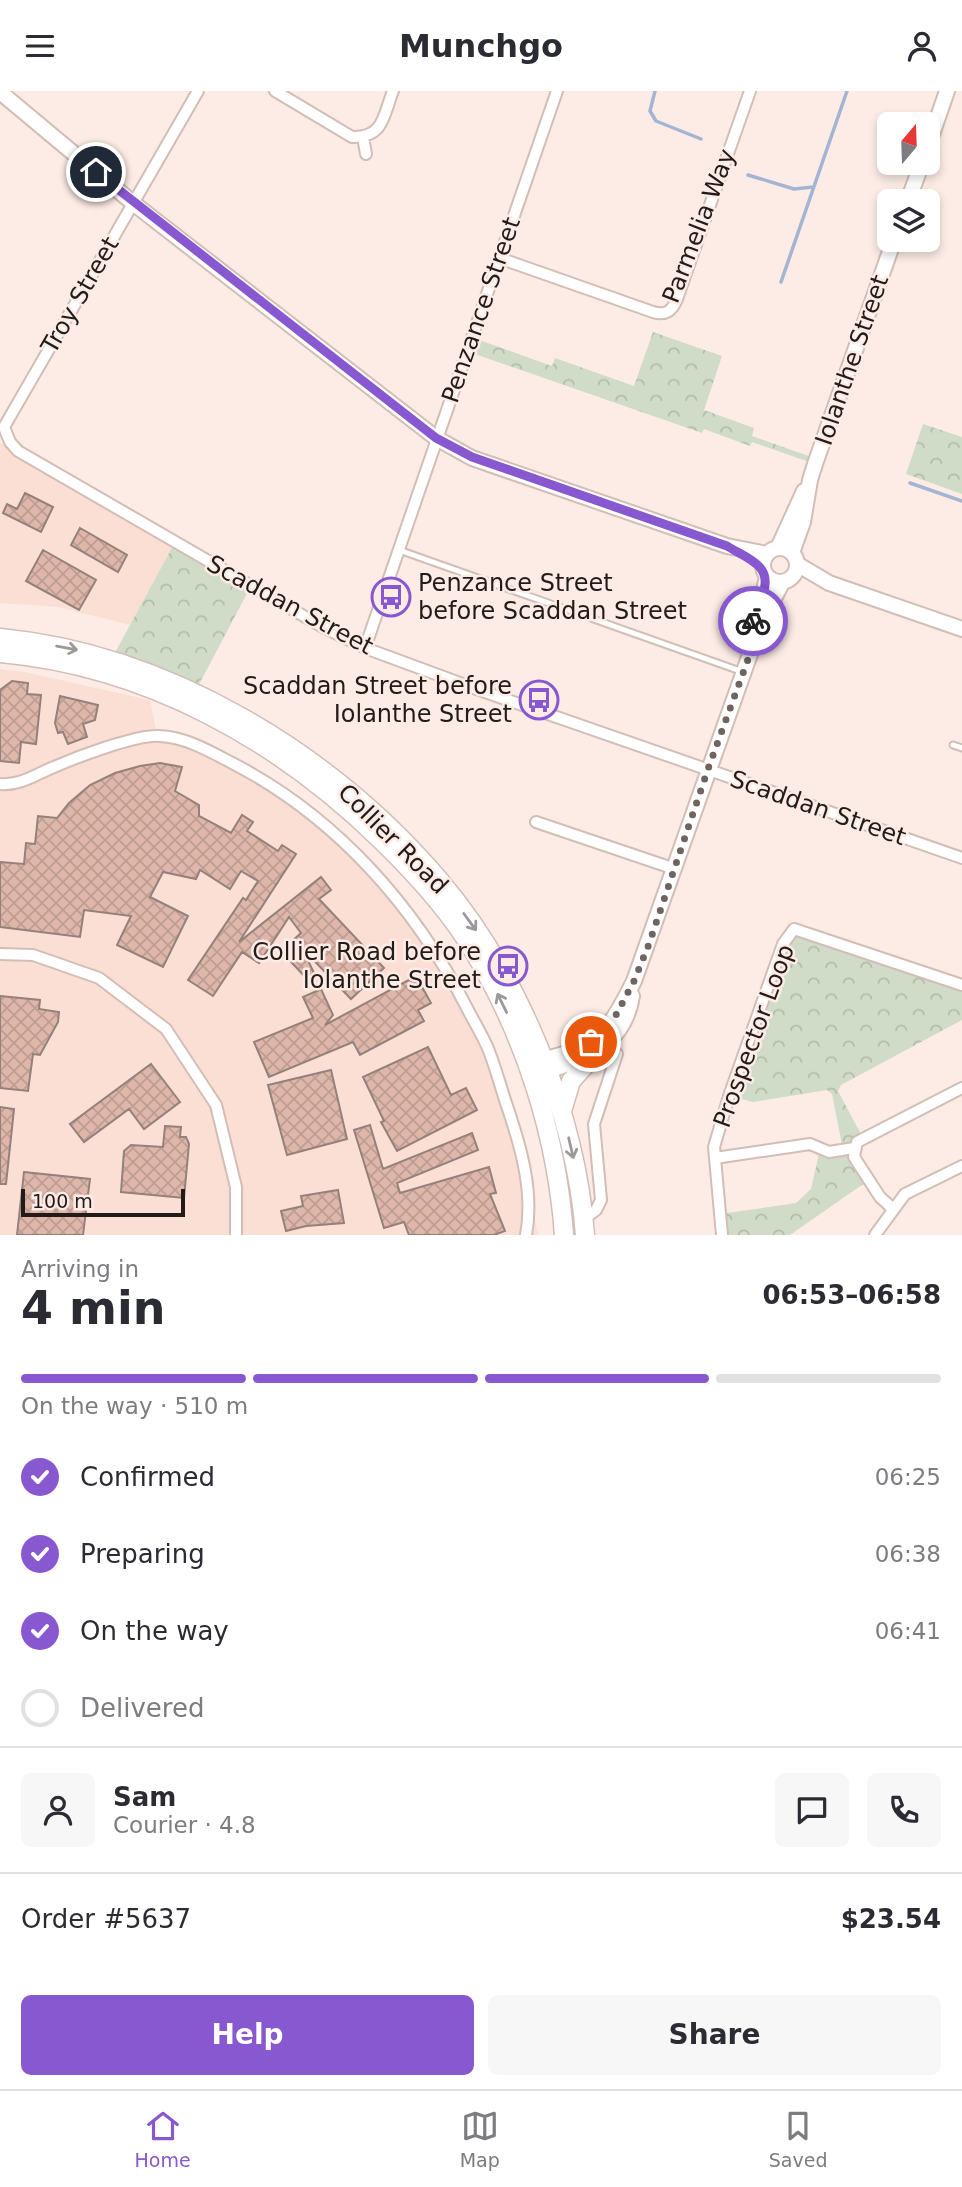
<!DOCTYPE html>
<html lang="en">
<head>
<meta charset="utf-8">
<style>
  body { margin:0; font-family:"DejaVu Sans",sans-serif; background:#f7f7f7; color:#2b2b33; height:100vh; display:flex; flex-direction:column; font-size:26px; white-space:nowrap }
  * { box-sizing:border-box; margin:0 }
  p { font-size:23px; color:#7c7c81 }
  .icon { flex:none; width:38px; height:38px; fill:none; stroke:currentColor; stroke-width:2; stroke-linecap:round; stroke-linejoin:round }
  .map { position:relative; height:1144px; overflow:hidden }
  .drawer { display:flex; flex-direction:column; background:#fff; flex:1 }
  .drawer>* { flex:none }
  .needle { width:46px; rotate:19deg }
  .buttons { position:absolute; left:877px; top:21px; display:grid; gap:14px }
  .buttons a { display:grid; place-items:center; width:63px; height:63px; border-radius:10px; background:#fff; box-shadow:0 4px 10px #0003; font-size:35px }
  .scale { position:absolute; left:21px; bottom:18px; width:164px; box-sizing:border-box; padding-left:7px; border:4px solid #221b18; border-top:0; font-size:19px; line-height:24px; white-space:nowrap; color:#221b18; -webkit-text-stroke:5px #fdece6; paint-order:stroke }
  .pin { position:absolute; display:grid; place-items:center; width:60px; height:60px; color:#fff; margin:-30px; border:4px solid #fff; border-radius:50%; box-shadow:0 2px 7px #0007 }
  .courier { position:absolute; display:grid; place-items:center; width:70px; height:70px; margin:-35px; border:5px solid #8858d1; border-radius:50%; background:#fff; color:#222; box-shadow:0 2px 9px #0007 }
  .headline em { font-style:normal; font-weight:800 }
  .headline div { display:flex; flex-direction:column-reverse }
  .headline { display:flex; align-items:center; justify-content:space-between; height:119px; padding:0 21px }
  h1 { font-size:46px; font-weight:800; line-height:52px }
  .bar { display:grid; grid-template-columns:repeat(4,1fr); gap:10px 7px; align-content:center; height:84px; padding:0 21px }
  .bar i { height:9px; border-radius:5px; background:#e1e1e2 }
  .bar .on { background:#8858d1 }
  .bar p { grid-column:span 4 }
  .line { display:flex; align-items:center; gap:18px; padding:0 21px; border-top:2px solid #e1e1e2 }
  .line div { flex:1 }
  .round { display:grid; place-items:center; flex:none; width:74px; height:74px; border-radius:10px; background:#f7f7f7 }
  ol { padding:0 21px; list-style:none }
  li { display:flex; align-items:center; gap:21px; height:77px }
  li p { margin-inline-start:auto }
  li .icon { padding:7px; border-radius:50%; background:#8858d1; color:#fff; stroke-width:4 }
  li:last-child { color:#7c7c81 }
  li i { width:38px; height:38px; border:4px solid #e1e1e2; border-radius:50% }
  .button { display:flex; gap:14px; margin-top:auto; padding:14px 21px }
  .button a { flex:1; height:80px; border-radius:10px; background:#8858d1; color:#fff; font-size:28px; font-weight:800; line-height:80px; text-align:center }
  .button a+a { background:#f7f7f7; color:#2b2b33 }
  header { display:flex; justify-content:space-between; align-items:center; height:91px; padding:0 21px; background:#fff; font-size:32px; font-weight:800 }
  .tab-bar { display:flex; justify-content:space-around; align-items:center; height:98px; border-top:2px solid #e1e1e2; background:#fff; font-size:19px; color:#7c7c81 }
  .tab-bar a { display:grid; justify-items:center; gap:4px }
  .tab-bar .on { color:#8858d1 }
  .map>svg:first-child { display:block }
  .built { fill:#fcdfd4 }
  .forest { fill:url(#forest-crowns) }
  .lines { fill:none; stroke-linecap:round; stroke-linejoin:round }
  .stream { stroke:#a4b5d4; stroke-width:3.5 }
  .building { fill:url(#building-cross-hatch); stroke:#94817b; stroke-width:2 }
  .service-casing { stroke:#d2beb6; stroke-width:9 }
  .minor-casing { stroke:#d2beb6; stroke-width:14 }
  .tertiary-casing { stroke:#d2beb6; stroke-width:18 }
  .primary-casing { stroke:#d2beb6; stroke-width:21 }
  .service { stroke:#fff; stroke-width:5 }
  .minor { stroke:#fff; stroke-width:10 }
  .tertiary { stroke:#fff; stroke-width:14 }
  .primary { stroke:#fff; stroke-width:18 }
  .oneway { stroke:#9c9897 }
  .done { stroke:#6f6460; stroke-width:7; stroke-dasharray:0 12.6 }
  .route { stroke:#8858d1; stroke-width:9 }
  .labels { text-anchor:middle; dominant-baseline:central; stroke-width:5; stroke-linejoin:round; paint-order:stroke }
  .street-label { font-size:24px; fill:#221b18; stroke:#fdece6 }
  .poi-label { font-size:24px; fill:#221b18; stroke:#fdece6; text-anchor:end }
</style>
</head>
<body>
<header><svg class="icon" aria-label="menu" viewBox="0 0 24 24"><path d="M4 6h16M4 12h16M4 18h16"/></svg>Munchgo<svg class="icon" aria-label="person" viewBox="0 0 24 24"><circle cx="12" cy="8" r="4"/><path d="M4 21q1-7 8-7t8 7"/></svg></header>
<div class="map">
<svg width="962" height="1144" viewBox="0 0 962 1144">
  <defs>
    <pattern id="forest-crowns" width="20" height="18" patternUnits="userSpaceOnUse" patternTransform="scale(1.75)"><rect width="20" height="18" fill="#d0dcc8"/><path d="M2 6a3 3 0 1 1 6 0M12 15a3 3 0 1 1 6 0" fill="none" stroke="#b2bcab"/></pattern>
    <pattern id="building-cross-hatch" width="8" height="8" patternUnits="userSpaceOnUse" patternTransform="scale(1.75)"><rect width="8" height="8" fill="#deb7aa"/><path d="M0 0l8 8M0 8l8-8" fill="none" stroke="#be9d92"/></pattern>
  </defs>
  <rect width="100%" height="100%" fill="#fdece6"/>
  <path class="built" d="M0,352L175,451L130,534L58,516L0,512Z
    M0,578L25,581L150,609L157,643L199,654L315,727L419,834L490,959L530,1104L538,1144H0Z"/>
  <path class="forest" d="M653,241L722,265L704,319L754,337L752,345L817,368L815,373L752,351L750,355L704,338L702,342L466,260L471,246L552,275L555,267L634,295Z
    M923,333L962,346V403L906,383Z
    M175,451L251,495L195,601L111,569Z
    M794,838L962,894V929L841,994L838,1000L863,1047L854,1057L869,1089L790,1144H722L720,1123L796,1112L811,1098L820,1058L843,1059L832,1003L827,999L753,1011L729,1005Z"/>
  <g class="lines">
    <path class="stream" d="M655,0L650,20L656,30L701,48
      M748,84L794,98L813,96
      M781,191L847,0
      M910,392L962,410"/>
  </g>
  <path class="building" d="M25,402L53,416L41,441L3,422L7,413L17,418Z
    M80,437L127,464L118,481L71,454Z
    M43,459L96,489L79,519L26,490Z
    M12,590L28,592L27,603L41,604L36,653L21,651L19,672L0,670V599Z
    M60,605L98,614L95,629L83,633L87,646L68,653L63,641L58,642L55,632Z
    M160,672L182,676L175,700L199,714V725L231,742L242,724L253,731L247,740L278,760L282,754L296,763L239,851L321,786L331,799L319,808L384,877L351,908L302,857L314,882L307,888L281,860L301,842L289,826L259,872L242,861L213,905L188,889L243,807L246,809L258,790L241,780L230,798L200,779L196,788L163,781L150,806L188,825L163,876L117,854L131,825L84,819L80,846L0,836V771L24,773L26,752L35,753L38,725L57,727L69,712L90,694L115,682L140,675Z
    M416,885L431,912L418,919L424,930L360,964L353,951L269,986L254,951L313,927L303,906L321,898L333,924L325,934Z
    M0,905L40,909L39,918L59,921L58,931L40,964L33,963L28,1000L0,997Z
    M428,956L451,1004L466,997L477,1019L397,1060L381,1031L384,1030L363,986Z
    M151,973L180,1011L144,1038L129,1018L84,1051L70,1033Z
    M331,979L347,1048L287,1064L268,994Z
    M0,1016L14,1018L6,1093H0Z
    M370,1034L383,1078L472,1042L478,1059L397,1092L400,1102L489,1076L496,1102L490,1103L505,1140L494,1144H409L404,1131L384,1137L354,1039Z
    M165,1035L181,1036L180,1046H186L189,1053L184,1107L121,1101L124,1060L131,1054L163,1056Z
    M24,1081L90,1088L83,1144H17Z
    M338,1099L344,1132L306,1135L286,1140L281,1120L303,1115L301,1105Z"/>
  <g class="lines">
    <defs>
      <path id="service" d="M399,459L743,581
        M953,654L962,657"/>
      <path id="minor" d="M275,0L352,46C384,47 383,25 393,0
        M363,46L366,63
        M499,167L653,221C666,225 672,220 677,208L750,0
        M4,336L10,351L18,360L321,535L365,557L479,599L962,767
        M4,336L198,0
        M365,557L557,0
        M0,693C20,695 36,683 54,676C77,666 137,643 160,645C186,646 211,661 234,673C336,726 415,815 467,917C474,931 483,945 489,960C496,978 501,997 507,1015C521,1056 534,1101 526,1144
        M536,731L675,778
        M0,863L33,864L99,887L166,938L216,1014L236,1096V1144
        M715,1067L810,1053L829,1061L854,1057
        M893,1118L880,1106L854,1066L857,1051L962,997
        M584,1128L596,1119L601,1109L594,1033L617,963L602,948
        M722,1144L714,1056L729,1005L783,853L794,838L962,894
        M875,1144L905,1103L962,1075"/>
      <path id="tertiary" d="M0,1L133,112L436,347L472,367L727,455L767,463
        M928,55L947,0
        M908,110L922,72
        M763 474a17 17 0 1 1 34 0a17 17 0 1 1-34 0Z
        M778,457L804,400
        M792,462L803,431L810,389L815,373L894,149
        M797,473L829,492L962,538
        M754,552C751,523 763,512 767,485
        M535,972C547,967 560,965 572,960C608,945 617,923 634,890L754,552L760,544L771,513L782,492
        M539,984C581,967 624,958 632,905"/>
      <path id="primary" d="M0,547C168,563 332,663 440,790C519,883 576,1023 585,1144
        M0,562C146,575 278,648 382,750C417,784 451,821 476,864C526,948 557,1046 564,1144
        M562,1020L571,990L598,960"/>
    </defs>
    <use href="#service" class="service-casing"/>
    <use href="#minor" class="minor-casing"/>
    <use href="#tertiary" class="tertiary-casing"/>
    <use href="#primary" class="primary-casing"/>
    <use href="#service" class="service"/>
    <use href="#minor" class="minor"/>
    <use href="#tertiary" class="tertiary"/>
    <use href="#primary" class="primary"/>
  </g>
  <defs><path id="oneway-shaft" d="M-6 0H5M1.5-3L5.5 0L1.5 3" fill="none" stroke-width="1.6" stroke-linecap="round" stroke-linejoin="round" transform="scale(1.75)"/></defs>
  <g class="oneway">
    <use href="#oneway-shaft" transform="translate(67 557) rotate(10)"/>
    <use href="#oneway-shaft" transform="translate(470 831) rotate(54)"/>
    <use href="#oneway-shaft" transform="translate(502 912) rotate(-116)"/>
    <use href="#oneway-shaft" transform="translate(571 1057) rotate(77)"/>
  </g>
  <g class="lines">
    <path class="done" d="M591,951L609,936L616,924L634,890L649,853L708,678L754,552L753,530"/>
    <path class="route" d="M96,81L436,347L472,366L727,455C748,468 773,474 763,503C760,512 755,520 753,530"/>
  </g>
  <defs>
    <symbol id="bus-ring" viewBox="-11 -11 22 22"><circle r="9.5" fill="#fdece6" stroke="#8858d1" stroke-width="1.5"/><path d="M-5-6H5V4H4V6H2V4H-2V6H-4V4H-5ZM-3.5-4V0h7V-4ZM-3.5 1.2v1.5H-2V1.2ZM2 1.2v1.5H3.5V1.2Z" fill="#8858d1"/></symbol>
  </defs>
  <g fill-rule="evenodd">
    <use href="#bus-ring" x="369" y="484" width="44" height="44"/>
    <use href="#bus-ring" x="517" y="587" width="44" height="44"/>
    <use href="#bus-ring" x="486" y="853" width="44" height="44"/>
  </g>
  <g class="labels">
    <g class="street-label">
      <text transform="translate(699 135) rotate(-69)">Parmelia Way</text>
      <text transform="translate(80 204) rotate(-60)">Troy Street</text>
      <text transform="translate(481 219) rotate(-71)">Penzance Street</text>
      <text transform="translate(852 269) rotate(-71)">Iolanthe Street</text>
      <text transform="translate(290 514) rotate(28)">Scaddan Street</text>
      <text transform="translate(818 717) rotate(19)">Scaddan Street</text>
      <text transform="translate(393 748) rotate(45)">Collier Road</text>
      <text transform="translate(754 945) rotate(-70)">Prospector Loop</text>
    </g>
    <g class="poi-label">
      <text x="418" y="492" text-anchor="start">Penzance Street<tspan x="418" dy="28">before Scaddan Street</tspan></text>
      <text x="512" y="595">Scaddan Street before<tspan x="512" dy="28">Iolanthe Street</tspan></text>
      <text x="481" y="861">Collier Road before<tspan x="481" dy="28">Iolanthe Street</tspan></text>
    </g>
  </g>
</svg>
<div class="buttons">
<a><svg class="needle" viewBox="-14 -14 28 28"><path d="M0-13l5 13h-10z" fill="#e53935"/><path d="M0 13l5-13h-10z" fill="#7c7c81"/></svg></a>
<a><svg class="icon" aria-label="layers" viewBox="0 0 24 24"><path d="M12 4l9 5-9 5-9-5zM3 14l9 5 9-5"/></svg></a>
</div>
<div class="scale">100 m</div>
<div class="pin" style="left:591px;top:951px;background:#ea580c"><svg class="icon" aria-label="bag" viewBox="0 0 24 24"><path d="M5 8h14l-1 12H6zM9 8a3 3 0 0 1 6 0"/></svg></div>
<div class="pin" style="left:96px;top:81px;background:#1f2937"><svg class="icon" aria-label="home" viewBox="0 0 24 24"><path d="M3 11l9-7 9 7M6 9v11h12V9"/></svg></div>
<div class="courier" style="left:753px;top:530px"><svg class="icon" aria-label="bike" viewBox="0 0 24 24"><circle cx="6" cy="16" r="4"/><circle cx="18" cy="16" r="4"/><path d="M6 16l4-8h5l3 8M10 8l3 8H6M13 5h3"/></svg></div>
</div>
<section class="drawer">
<div class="headline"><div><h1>4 min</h1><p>Arriving in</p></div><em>06:53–06:58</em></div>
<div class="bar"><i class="on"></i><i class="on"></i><i class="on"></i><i></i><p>On the way · 510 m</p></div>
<ol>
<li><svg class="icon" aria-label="check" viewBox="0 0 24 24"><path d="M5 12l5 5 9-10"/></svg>Confirmed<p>06:25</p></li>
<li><svg class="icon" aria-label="check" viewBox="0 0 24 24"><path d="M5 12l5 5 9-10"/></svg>Preparing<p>06:38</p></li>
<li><svg class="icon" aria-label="check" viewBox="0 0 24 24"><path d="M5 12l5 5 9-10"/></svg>On the way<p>06:41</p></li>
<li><i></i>Delivered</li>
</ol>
<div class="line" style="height:126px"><a class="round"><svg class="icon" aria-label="person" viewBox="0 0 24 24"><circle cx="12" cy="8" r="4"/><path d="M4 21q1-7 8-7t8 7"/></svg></a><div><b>Sam</b><p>Courier · 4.8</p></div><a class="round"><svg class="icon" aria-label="chat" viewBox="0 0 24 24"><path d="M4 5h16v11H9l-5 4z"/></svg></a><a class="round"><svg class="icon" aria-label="phone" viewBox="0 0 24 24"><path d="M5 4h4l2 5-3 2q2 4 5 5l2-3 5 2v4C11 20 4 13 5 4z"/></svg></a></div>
<div class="line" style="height:91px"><div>Order #5637</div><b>$23.54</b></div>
<div class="button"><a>Help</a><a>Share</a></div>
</section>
<nav class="tab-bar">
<a class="on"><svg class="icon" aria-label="home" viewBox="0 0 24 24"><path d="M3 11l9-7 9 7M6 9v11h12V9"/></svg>Home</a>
<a><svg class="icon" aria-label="map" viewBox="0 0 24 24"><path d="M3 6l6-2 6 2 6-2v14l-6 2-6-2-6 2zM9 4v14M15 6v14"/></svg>Map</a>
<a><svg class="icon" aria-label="saved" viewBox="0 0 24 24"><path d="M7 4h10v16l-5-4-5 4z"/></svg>Saved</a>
</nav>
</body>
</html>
